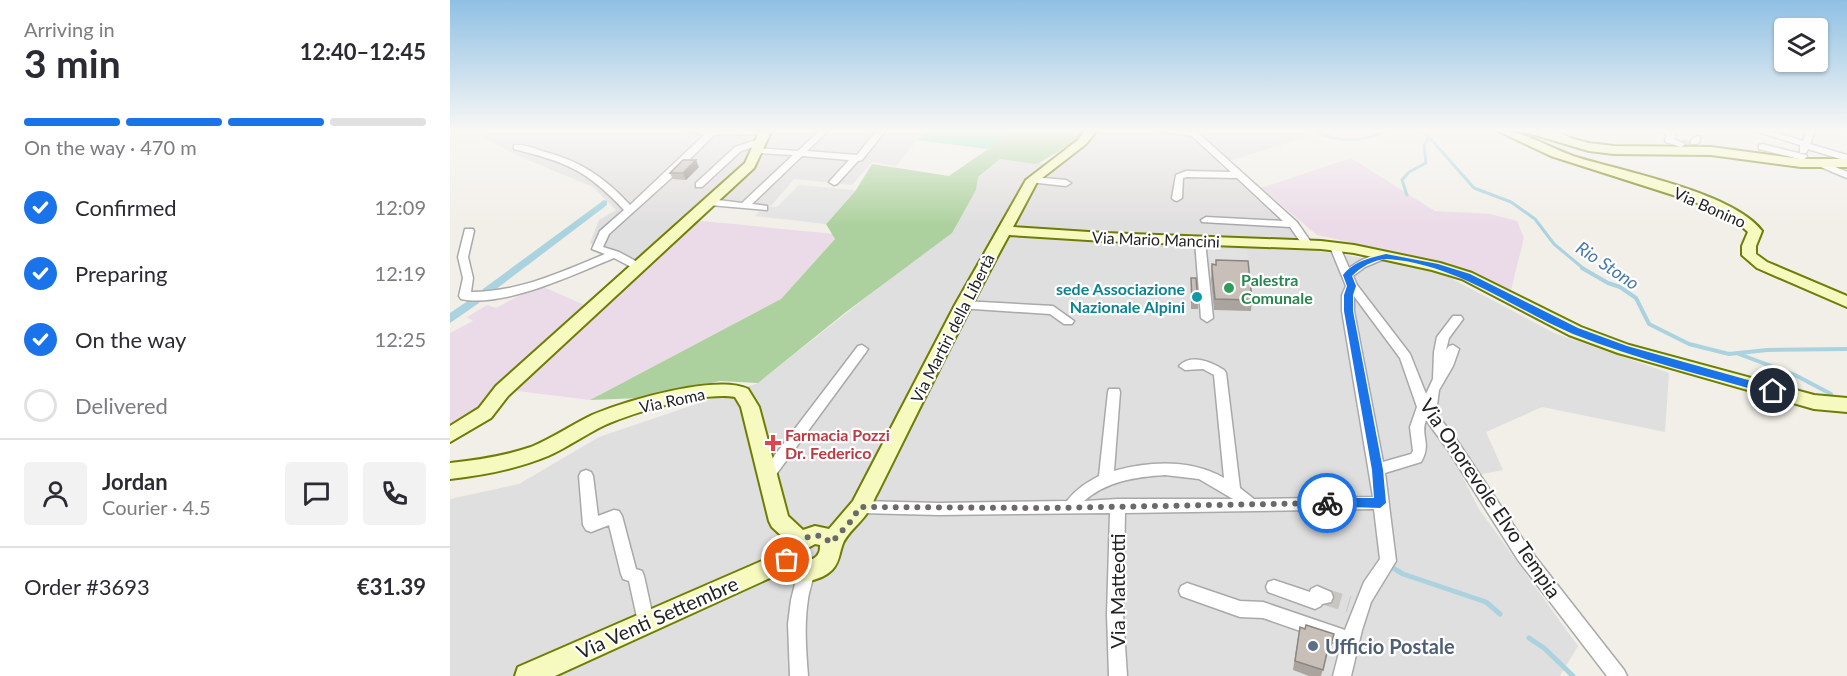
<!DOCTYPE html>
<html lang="en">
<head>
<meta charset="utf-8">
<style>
  body { margin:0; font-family:Lato,sans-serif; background:#f2f2f3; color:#2b2b33; height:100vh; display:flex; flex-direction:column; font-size:22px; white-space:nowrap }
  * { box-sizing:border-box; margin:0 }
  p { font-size:20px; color:#7c7c81 }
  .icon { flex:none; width:33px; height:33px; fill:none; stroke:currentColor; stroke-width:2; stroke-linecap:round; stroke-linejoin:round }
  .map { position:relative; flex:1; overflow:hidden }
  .panel { display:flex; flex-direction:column; background:#fff; width:450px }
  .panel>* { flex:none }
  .controls { position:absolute; left:1324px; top:18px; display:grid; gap:12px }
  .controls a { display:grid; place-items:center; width:54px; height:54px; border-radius:6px; background:#fff; box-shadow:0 2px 4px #0004; font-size:30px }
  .pin { position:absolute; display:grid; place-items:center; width:51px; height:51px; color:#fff; margin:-26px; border:3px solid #fff; border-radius:50%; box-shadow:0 2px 6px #0007 }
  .courier { position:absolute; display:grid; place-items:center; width:60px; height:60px; margin:-30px; border:4px solid #1a73e8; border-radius:50%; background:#fff; color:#222; box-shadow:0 2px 8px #0007 }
  .headline em { font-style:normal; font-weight:700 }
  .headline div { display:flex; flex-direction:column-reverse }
  .headline { display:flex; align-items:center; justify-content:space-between; height:102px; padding:0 24px }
  h1 { font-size:39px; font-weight:700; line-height:45px }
  .bar { display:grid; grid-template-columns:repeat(4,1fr); gap:9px 6px; align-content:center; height:72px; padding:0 24px }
  .bar i { height:8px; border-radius:4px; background:#e1e1e2 }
  .bar .current { background:#1a73e8 }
  .bar p { grid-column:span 4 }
  .line { display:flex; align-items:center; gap:15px; padding:0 24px; border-top:2px solid #e1e1e2 }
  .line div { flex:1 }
  .round { display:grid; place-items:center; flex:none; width:63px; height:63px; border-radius:6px; background:#f2f2f3 }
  ol { padding:0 24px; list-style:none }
  li { display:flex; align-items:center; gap:18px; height:66px }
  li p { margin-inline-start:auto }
  li .icon { padding:6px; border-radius:50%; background:#1a73e8; color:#fff; stroke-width:4 }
  li:last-child { color:#7c7c81 }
  li i { width:33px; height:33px; border:3px solid #e1e1e2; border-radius:50% }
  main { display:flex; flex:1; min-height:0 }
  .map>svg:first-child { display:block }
  .residential { fill:#e0dfdf }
  .industrial { fill:#ebdbe8 }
  .forest { fill:#add19e }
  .pitch { fill:#88e0be }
  .parking { fill:#e2e2e2 }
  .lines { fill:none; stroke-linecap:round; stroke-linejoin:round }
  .stream-far2 { stroke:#aad3df; stroke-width:3 }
  .stream-far1 { stroke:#aad3df; stroke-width:4 }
  .stream { stroke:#aad3df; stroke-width:5 }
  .canal { fill:#aad3df; fill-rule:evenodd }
  .street-tunnel-far1 { stroke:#c8c6c1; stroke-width:10; stroke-dasharray:10 4.5; stroke-linecap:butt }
  .street-tunnel { stroke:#c8c6c1; stroke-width:16; stroke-dasharray:16 8; stroke-linecap:butt }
  .street-casing { stroke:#a9a9a9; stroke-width:3 }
  .secondary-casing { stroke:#707d05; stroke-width:4 }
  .street { fill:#fff; fill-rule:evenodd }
  .secondary { fill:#f7fabf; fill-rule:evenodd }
  .wall { fill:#aba49e }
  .shaded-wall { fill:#8b8681 }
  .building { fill:#c7bfb8; stroke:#8b8681; stroke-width:1.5 }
  .route { fill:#1a73e8 }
  .done { stroke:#6b6a68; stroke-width:6; stroke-dasharray:0 10.8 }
  .leisure-dot { fill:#2e9e5b; stroke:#fff; stroke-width:2 }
  .culture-dot { fill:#0f9aa8; stroke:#fff; stroke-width:2 }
  .health-dot { fill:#e0444e; stroke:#fff; stroke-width:2 }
  .service-dot { fill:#5c6f8a; stroke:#fff; stroke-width:2 }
  .labels { text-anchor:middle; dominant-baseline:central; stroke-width:4.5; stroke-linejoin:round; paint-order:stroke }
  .street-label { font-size:16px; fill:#222; stroke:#fff }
  .leisure-label { font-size:16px; font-weight:bold; fill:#27864d; stroke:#fff; text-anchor:start }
  .culture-label { font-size:16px; font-weight:bold; fill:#0d838f; stroke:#fff; text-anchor:end }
  .health-label { font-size:16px; font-weight:bold; fill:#be3a42; stroke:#fff; text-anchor:start }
  .water-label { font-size:18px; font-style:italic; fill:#4a7aab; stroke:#fff }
  .near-street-label { font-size:20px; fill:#222; stroke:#fff }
  .near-service-label { font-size:20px; font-weight:bold; fill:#4e5e75; stroke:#fff; text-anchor:start }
</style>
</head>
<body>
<main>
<section class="panel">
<div class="headline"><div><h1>3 min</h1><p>Arriving in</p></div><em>12:40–12:45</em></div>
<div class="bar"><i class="current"></i><i class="current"></i><i class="current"></i><i></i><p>On the way · 470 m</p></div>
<ol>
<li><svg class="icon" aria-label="check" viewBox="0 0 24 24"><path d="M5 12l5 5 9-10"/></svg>Confirmed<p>12:09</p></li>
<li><svg class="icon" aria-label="check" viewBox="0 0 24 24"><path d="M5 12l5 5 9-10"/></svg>Preparing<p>12:19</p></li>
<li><svg class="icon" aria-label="check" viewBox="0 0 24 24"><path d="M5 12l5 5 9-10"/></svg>On the way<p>12:25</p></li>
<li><i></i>Delivered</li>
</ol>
<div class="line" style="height:108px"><a class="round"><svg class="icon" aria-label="person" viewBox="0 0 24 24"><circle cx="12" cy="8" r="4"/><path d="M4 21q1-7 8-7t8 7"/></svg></a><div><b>Jordan</b><p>Courier · 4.5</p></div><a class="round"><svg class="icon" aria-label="chat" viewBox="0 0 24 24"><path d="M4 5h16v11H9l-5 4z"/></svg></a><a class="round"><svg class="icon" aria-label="phone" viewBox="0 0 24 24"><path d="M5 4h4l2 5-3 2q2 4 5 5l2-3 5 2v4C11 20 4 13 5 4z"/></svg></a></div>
<div class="line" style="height:78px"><div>Order #3693</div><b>€31.39</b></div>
</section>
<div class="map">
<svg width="1397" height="676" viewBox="0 0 1397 676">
  <rect width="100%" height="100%" fill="#f2efe9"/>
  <path class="residential" d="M41,130H309L290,148L300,150L293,165L189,267L140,243L149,220L166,210L143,187L66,155L31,136Z
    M320,130H428L405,156L316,147Z
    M431,130H475L446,166L422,162L402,185L344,179L322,205L295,209L261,205L317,153L409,161Z
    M649,130H851L860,136L769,164L862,250L952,264L993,274L1104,333L1219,373L1215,432L1092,407L1036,432L1053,470L1013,478L1029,509L1128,646L1110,676H0V499L69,484L149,437L308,383L447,273L526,190L528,177L550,159L607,165L647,135Z"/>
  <path class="industrial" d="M901,158L985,211L1040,214L1067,221L1074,238L1061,290L976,259L867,235L811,188Z
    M242,220L384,234L385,239L331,299L140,400L59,390L0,431V333L23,321L17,317L37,305L46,308L89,285L139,307Z"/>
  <path class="forest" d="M556,130H635L628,140L587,164L550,159L528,177L526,190L502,233L396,312L308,383L270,381L191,398L140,400L331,299L385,239L376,224L406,190L422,164L499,176L538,149Z"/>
  <path class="pitch" d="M477,130H556L538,149L467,140Z"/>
  <path class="parking" d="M349,185L406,190L376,224L305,216L315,206L327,207Z
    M754,249H797L799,269L755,268Z"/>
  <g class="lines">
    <path class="stream-far2" d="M863,130C890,144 913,142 940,130
      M967,130L979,137L1024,188L1061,202L1085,219L1104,244L1134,269
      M957,195L952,180L959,172L976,163L974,145L979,137"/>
    <path class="stream-far1" d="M1132,268L1158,283L1170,287L1186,298L1199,324L1239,344L1279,354L1317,350L1397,349
      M1289,354L1345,375L1381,394"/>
    <path class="stream" d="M943,568L953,574L1036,602L1050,614
      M1079,638L1094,648L1123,676"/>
    <path class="canal" d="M154,200L157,201V205L41,293H33L31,291L33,289Z
      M25,296L31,300L29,303L0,323V313Z"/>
    <path class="street-tunnel-far1" d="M1231,144L1241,146"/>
    <path class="street-tunnel" d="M875,597L899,604"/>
    <defs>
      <path id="street" d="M231,130L320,131L316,134L264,135L219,180L159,234L153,247L169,252L193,265L194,267L193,269H185L164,258C124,274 55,308 11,299L9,296L13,278L8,257L15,229H23L24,231L18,257L23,278L21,292C69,292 111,272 155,254L142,249L150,231L174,210C137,170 116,162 64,149V145C73,144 83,148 92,151C130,161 153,176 180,205L254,135Z
        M370,130H379L357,151L407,155L427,130H436L412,160L408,161L387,184L384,185L379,182L399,160L352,156L302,204L317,206V210L260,205L255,202L260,199L292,203L343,155L308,153L304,150L305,148L348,151Z
        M703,130H745L847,222L863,245L862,247H854L840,227L752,222L751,220L756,217L833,221L787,178L737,177L733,178L732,198L727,201L724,200L722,198L726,175L736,171L781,172L742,136Z
        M1092,130H1105L1123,139L1116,141Z
        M1209,130L1225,132L1226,134L1224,139L1235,144L1231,147L1216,142L1215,140L1217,135Z
        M1302,130H1317L1353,141L1357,130H1365L1360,144L1397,155V161L1358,149L1356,153H1350V145Z
        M1247,136L1250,137V141L1247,144H1241V140Z
        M310,139L313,140V144L291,151L252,187H246V183L285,147Z
        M1312,144L1356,155L1357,157L1353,160L1309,149V145Z
        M1369,160L1397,172V178L1366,165V161Z
        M582,177L616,180L621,183L616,186L579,182V178Z
        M750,238L755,241L763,318L757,322L751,318L745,241Z
        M885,244L890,247L899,268C910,260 926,252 940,254L941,256L915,267L903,276L907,285L960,354L976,394L983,379L984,352L987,337L1003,316H1011L1013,319L999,338L996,350L999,346L1003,345L1009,349L1003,366L989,390L986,413L1008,442L1080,550L1174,670L1177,676H1157L1068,560L998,450L976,420C970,437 982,443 971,462L935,473L946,561L921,602L912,630L901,676H883L891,645L813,618L790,617L731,596L729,591L731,586L737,583L790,601L813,602L895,630L914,582L930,559L924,509L675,513L673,614L677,676H659L657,614L660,513L489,515L410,513L405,511L403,507L405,503L410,501L489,503L617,501C626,489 636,483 649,476L658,392L659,389H669L670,392L664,471C701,461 740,459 774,478L764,375L753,369L735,370L729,366C741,353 762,362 774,370L776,373L790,488L804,499L923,497L892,311V295L896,286L880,247ZM904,296L950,358L967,407L960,427L963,451L961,454L933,462L904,311ZM715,475L749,479L783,499H668L634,501C657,481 685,477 715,475Z
        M513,301L603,306L624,321L622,324H614L600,314L509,308L507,305Z
        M412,345L418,349L416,352L322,480L317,482L312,480L310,476L312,472L408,346Z
        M136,470L141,472L143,476L148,516L164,510L169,511L172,516L186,569L192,571L194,576L204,622L202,628L196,630L190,628L188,622L179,581L173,579L171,574L159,525L141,532L136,530L133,525L129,476L131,472Z
        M356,565L362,567C366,576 359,589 358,599C354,625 356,650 358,676H340L338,624L341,600L348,572L350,567Z
        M824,580L860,592L861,589L867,586L881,592L883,597L881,602L872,604L871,606L865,609L818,592L816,587L818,582Z"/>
      <path id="secondary" d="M310,130H322L304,168L58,396L41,418L0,442V426L29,408L46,386L295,163Z
        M635,130H647L636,144L587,182L563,227L654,233L871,241L904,245L990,263L1022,273L1131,327L1179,345L1364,395L1397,398V412L1364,409L1168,353L1119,335L1012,279L982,270L904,253L871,249L654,241L559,235C513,319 471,406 428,492C424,499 421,507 417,513C411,523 395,534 392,546C389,555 389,563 382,570C371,581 342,588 333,572L105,676H65L68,667L328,554L336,540L322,527L319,521L291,407L285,397C255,391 184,412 155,425C136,434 118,447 98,456C67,469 34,475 0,479V463C27,460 55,456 81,447C103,438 121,425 142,415C175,401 266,374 298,389L309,407L338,516L353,530L365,526L379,529L403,501L505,305L576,180L628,140ZM365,544L370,545C371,558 361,561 350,561L348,559L354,550Z
        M1046,130C1072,130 1098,147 1123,156C1170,171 1283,192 1312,231L1306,246V254L1317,262L1397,296V307L1307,268L1292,255V246L1298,232L1289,224L1245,202L1101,156Z
        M1068,130H1088L1139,143L1164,146L1261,147L1351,159H1397V167H1351L1261,155L1164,154L1139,151Z"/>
    </defs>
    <use href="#street" class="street-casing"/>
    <use href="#secondary" class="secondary-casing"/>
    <use href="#street" class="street"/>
    <use href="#secondary" class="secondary"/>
  </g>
  <path class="wall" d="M249,167L236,180L223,179L220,173Z
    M762,264L802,300L801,311L764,310L761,280Z
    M741,278L748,303V309H741Z
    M850,627L881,645L878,654H877L871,676H859L843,670L848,637Z"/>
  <path class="shaded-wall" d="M246,160L249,167L236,180L233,173Z"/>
  <path class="building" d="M233,160H246L233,173H220Z
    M766,260L798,261L802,300L765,299L762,269V264L766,265Z
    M741,278H746L748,303L742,302Z
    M856,625L884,634L881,645L879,644L873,670L845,661L850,627L855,629Z"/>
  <linearGradient id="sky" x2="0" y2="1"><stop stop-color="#8fc0e4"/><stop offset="0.58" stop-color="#f9f8f5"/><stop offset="1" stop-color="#f9f8f5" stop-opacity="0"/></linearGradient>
  <rect width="1397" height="225" fill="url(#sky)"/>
  <path class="route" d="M936,254L988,264L1020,274L1128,328L1177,346L1323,387L1329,391L1323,395C1257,376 1188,360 1123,334C1062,308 1007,264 938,259C927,258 910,267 902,276L906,286L903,295V311L933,470L936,503L930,508L873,506V499L877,498H924L922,470L894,311V295L897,286L893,275C904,261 920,258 936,254Z"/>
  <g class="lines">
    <path class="done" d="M337,560C340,543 356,534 372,536L381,543L401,521L410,507L598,508L877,503"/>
  </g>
  <circle class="leisure-dot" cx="779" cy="288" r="6"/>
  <circle class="culture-dot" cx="747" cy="297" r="6"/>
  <path class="health-dot" d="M320 434h6v6h6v6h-6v6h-6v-6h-6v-6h6z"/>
  <circle class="service-dot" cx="863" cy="646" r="6"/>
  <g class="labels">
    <g class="street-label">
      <text transform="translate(1260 207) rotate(24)">Via Bonino</text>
      <text transform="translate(706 239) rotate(2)">Via Mario Mancini</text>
      <text transform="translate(502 328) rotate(-63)">Via Martiri della Libertà</text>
      <text transform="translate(222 400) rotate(-12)">Via Roma</text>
    </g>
    <g class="leisure-label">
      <text x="791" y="279">Palestra<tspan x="791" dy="18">Comunale</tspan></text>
    </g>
    <g class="culture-label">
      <text x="735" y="288">sede Associazione<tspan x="735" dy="18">Nazionale Alpini</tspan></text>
    </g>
    <g class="health-label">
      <text x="335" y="434">Farmacia Pozzi<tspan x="335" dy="18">Dr. Federico</tspan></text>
    </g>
    <g class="water-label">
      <text transform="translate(1158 265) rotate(34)">Rio Stono</text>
    </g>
    <g class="near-street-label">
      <text transform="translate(1041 498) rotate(56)">Via Onorevole Elvo Tempia</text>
      <text transform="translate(667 591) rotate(-90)">Via Matteotti</text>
      <text transform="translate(207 617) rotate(-24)">Via Venti Settembre</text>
    </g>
    <g class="near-service-label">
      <text x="875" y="646">Ufficio Postale</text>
    </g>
  </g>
</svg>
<div class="controls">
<a><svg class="icon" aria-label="layers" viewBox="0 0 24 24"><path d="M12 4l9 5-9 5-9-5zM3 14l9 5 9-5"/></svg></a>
</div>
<div class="pin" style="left:337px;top:560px;background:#ea580c"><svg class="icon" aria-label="bag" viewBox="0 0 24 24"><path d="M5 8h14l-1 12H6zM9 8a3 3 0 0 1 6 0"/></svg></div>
<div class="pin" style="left:1323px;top:391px;background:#1f2937"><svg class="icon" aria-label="home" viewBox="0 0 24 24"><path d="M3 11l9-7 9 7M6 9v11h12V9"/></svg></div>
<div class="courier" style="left:877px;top:503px"><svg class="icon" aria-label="bike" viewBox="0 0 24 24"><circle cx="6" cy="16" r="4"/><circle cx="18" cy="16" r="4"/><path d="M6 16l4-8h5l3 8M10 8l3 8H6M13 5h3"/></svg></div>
</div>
</main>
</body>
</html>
